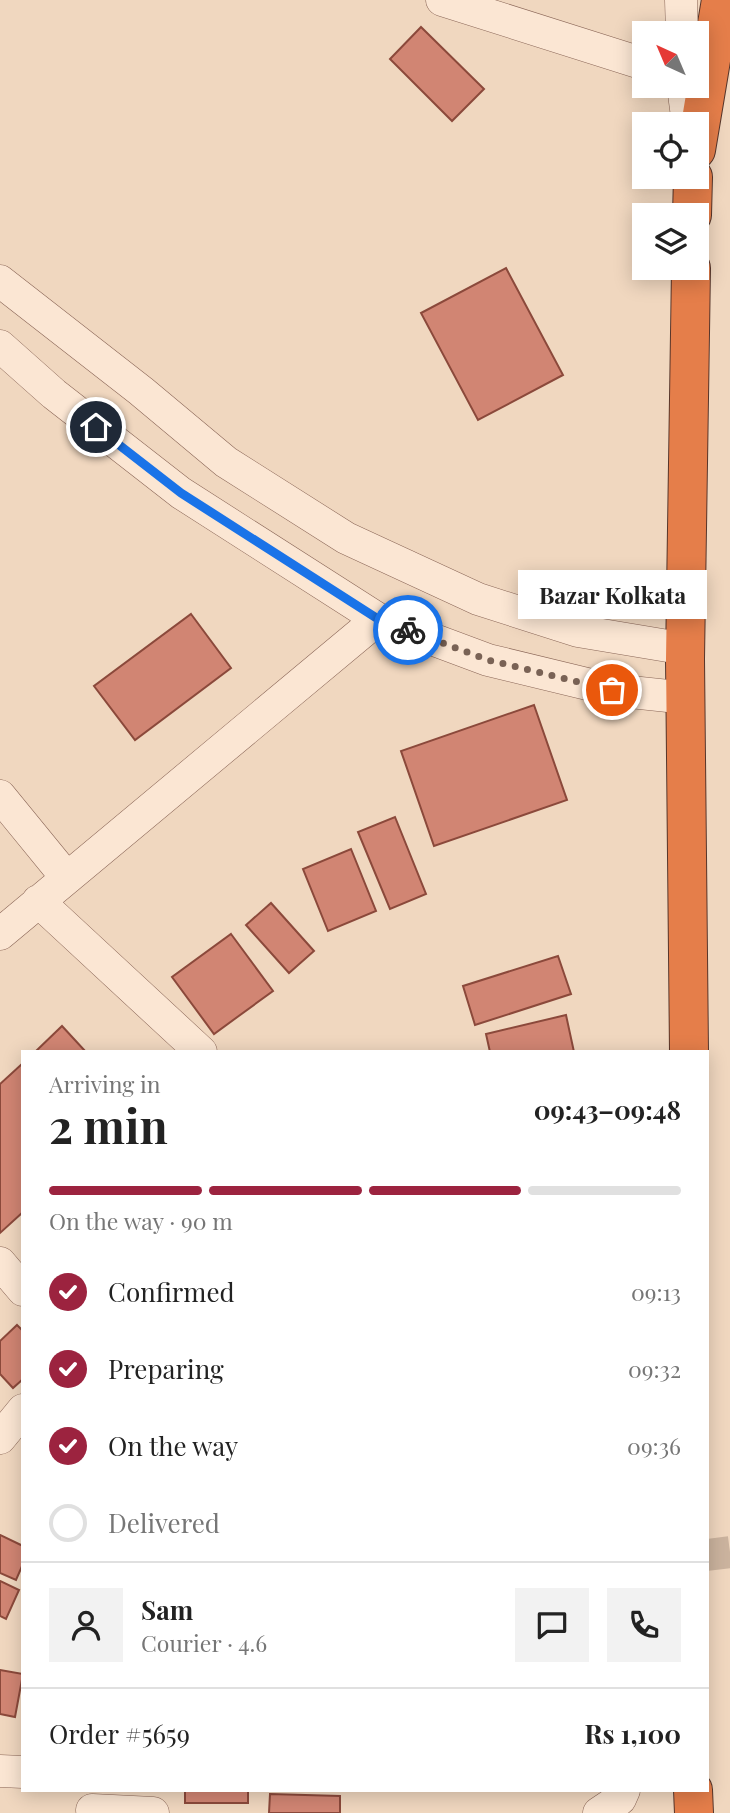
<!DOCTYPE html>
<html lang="en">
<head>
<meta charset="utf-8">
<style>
  body { margin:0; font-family:"Playfair Display",serif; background:#f2f2f2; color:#222; height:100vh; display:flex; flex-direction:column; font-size:26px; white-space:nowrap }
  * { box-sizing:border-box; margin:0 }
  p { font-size:23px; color:#767676 }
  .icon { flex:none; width:38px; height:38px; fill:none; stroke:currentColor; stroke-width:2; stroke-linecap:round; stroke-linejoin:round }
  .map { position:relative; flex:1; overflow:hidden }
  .side { position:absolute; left:21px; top:1050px; width:688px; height:742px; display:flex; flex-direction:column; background:#fff; border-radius:0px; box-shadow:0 4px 18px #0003 }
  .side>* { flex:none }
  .needle { width:46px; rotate:316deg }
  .controls { position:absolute; left:632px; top:21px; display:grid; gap:14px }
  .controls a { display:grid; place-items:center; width:77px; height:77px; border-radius:0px; background:#fff; box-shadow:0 4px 18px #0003; font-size:35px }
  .pin { position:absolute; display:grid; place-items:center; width:60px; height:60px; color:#fff; margin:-30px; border:4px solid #fff; border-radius:50%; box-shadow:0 2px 7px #0007 }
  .courier { position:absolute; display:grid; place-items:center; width:70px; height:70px; margin:-35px; border:5px solid #1a73e8; border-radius:50%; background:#fff; color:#222; box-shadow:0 2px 9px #0007 }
  .bubble { position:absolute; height:49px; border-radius:0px; background:#fff; box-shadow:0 4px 18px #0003; font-size:23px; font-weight:700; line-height:49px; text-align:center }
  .overview em { font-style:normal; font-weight:700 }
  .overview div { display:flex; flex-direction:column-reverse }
  .overview { display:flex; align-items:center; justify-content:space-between; height:119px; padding:0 28px }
  h1 { font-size:46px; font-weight:700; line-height:52px }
  .bar { display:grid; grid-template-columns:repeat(4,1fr); gap:10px 7px; align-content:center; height:84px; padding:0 28px }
  .bar i { height:9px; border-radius:5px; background:#e0e0e0 }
  .bar .active { background:#9c233f }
  .bar p { grid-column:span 4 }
  .line { display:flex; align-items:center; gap:18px; padding:0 28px; border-top:2px solid #e0e0e0 }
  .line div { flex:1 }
  .round { display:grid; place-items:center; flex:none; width:74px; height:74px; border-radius:0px; background:#f2f2f2 }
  ol { padding:0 28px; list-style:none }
  li { display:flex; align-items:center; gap:21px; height:77px }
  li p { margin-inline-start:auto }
  li .icon { padding:7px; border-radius:50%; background:#9c233f; color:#fff; stroke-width:4 }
  li:last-child { color:#767676 }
  li i { width:38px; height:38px; border:4px solid #e0e0e0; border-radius:50% }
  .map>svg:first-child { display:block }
  .building { fill:#d18573; stroke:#8b493b; stroke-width:2 }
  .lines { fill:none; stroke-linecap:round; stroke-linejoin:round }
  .minor-tunnel { stroke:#cbb39e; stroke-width:32; stroke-dasharray:32 16; stroke-linecap:butt }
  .minor-casing { stroke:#8a6657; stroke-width:33 }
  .highway-casing { stroke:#57362b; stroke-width:40 }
  .minor { stroke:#fbe6d3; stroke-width:32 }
  .highway { stroke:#e57e4a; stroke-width:38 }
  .done { stroke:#796255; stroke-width:7; stroke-dasharray:0 12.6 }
  .route { stroke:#1a73e8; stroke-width:9 }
</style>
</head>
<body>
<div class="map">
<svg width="730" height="1813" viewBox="0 0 730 1813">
  <rect width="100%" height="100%" fill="#f0d7bf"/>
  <path class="building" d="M421,27L484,89L452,121L390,59Z
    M506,268L563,375L478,420L421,313Z
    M191,614L231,668L135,740L94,686Z
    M534,705L567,800L434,846L401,751Z
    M395,817L426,894L390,909L358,832Z
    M351,849L376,911L328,931L303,869Z
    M271,903L314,951L289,973L246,925Z
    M231,934L273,991L214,1034L172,977Z
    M558,956L571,994L475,1025L463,986Z
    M566,1015L574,1052H490L486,1034Z
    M62,1026L86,1052H35Z
    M23,1063V1212L0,1233V1084Z
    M17,1325L23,1331V1379L13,1388L0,1374V1341Z
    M0,1535L23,1546V1564L16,1580L0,1573Z
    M0,1581L19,1590L6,1619L0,1616Z
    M0,1670L23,1674L15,1717L0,1714Z
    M185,1790H248V1803H185Z
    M270,1794L340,1796V1813H269Z"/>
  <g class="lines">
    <path class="minor-tunnel" d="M707,1555L730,1552"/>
    <defs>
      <path id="minor" d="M442,0L644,64
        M681,0L682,33
        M683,86L688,124
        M0,281L141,391L226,462L346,538L478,599L578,631L686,649
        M0,346L54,394L181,493L378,619L488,660L612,690L687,698
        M0,796L67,878
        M38,901L201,1052
        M0,934L378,619
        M0,1263L23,1290
        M0,1438L23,1410
        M0,1771L23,1772
        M92,1810L153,1813
        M599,1813L620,1799L624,1790"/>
      <path id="highway" d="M696,150L721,0
        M692,215L693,177
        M689,1052L685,659L691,268
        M693,1790L694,1813"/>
    </defs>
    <use href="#minor" class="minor-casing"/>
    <use href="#highway" class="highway-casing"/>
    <use href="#minor" class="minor"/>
    <use href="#highway" class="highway"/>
  </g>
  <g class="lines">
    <path class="done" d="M408,630L488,660L612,690"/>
    <path class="route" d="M96,427L181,493L378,619L408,630"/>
  </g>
</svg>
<div class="controls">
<a><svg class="needle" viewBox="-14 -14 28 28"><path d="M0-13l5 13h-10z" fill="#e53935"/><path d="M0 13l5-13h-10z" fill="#767676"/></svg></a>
<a><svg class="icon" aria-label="locate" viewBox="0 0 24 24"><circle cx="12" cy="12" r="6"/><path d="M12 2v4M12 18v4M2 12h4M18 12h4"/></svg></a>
<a><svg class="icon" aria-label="layers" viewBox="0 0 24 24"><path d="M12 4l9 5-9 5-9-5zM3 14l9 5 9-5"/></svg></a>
</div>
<div class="pin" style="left:612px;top:690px;background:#ea580c"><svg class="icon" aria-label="bag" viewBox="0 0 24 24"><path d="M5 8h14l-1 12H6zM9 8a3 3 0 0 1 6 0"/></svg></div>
<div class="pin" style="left:96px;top:427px;background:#1f2937"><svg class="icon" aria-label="home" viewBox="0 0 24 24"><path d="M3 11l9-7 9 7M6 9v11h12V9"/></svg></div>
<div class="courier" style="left:408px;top:630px"><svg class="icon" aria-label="bike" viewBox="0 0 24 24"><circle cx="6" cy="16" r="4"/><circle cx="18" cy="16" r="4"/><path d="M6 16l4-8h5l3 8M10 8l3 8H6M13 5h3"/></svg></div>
<div class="bubble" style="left:518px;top:570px;width:189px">Bazar Kolkata</div>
<section class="side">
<div class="overview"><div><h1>2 min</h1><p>Arriving in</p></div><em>09:43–09:48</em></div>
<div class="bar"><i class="active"></i><i class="active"></i><i class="active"></i><i></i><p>On the way · 90 m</p></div>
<ol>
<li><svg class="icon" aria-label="check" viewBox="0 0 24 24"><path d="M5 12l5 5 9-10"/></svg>Confirmed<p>09:13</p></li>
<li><svg class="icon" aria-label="check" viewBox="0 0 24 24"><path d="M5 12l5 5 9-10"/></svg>Preparing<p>09:32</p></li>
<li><svg class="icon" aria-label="check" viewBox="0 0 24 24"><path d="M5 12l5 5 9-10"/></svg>On the way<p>09:36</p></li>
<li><i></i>Delivered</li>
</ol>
<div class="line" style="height:126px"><a class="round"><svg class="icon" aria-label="person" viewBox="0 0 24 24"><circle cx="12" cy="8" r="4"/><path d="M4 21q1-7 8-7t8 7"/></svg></a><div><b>Sam</b><p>Courier · 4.6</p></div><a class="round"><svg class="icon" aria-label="chat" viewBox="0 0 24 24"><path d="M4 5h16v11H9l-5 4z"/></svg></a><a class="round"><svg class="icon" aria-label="phone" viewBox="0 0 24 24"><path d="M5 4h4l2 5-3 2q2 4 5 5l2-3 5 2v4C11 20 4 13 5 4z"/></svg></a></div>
<div class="line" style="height:91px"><div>Order #5659</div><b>Rs 1,100</b></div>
</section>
</div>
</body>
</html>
